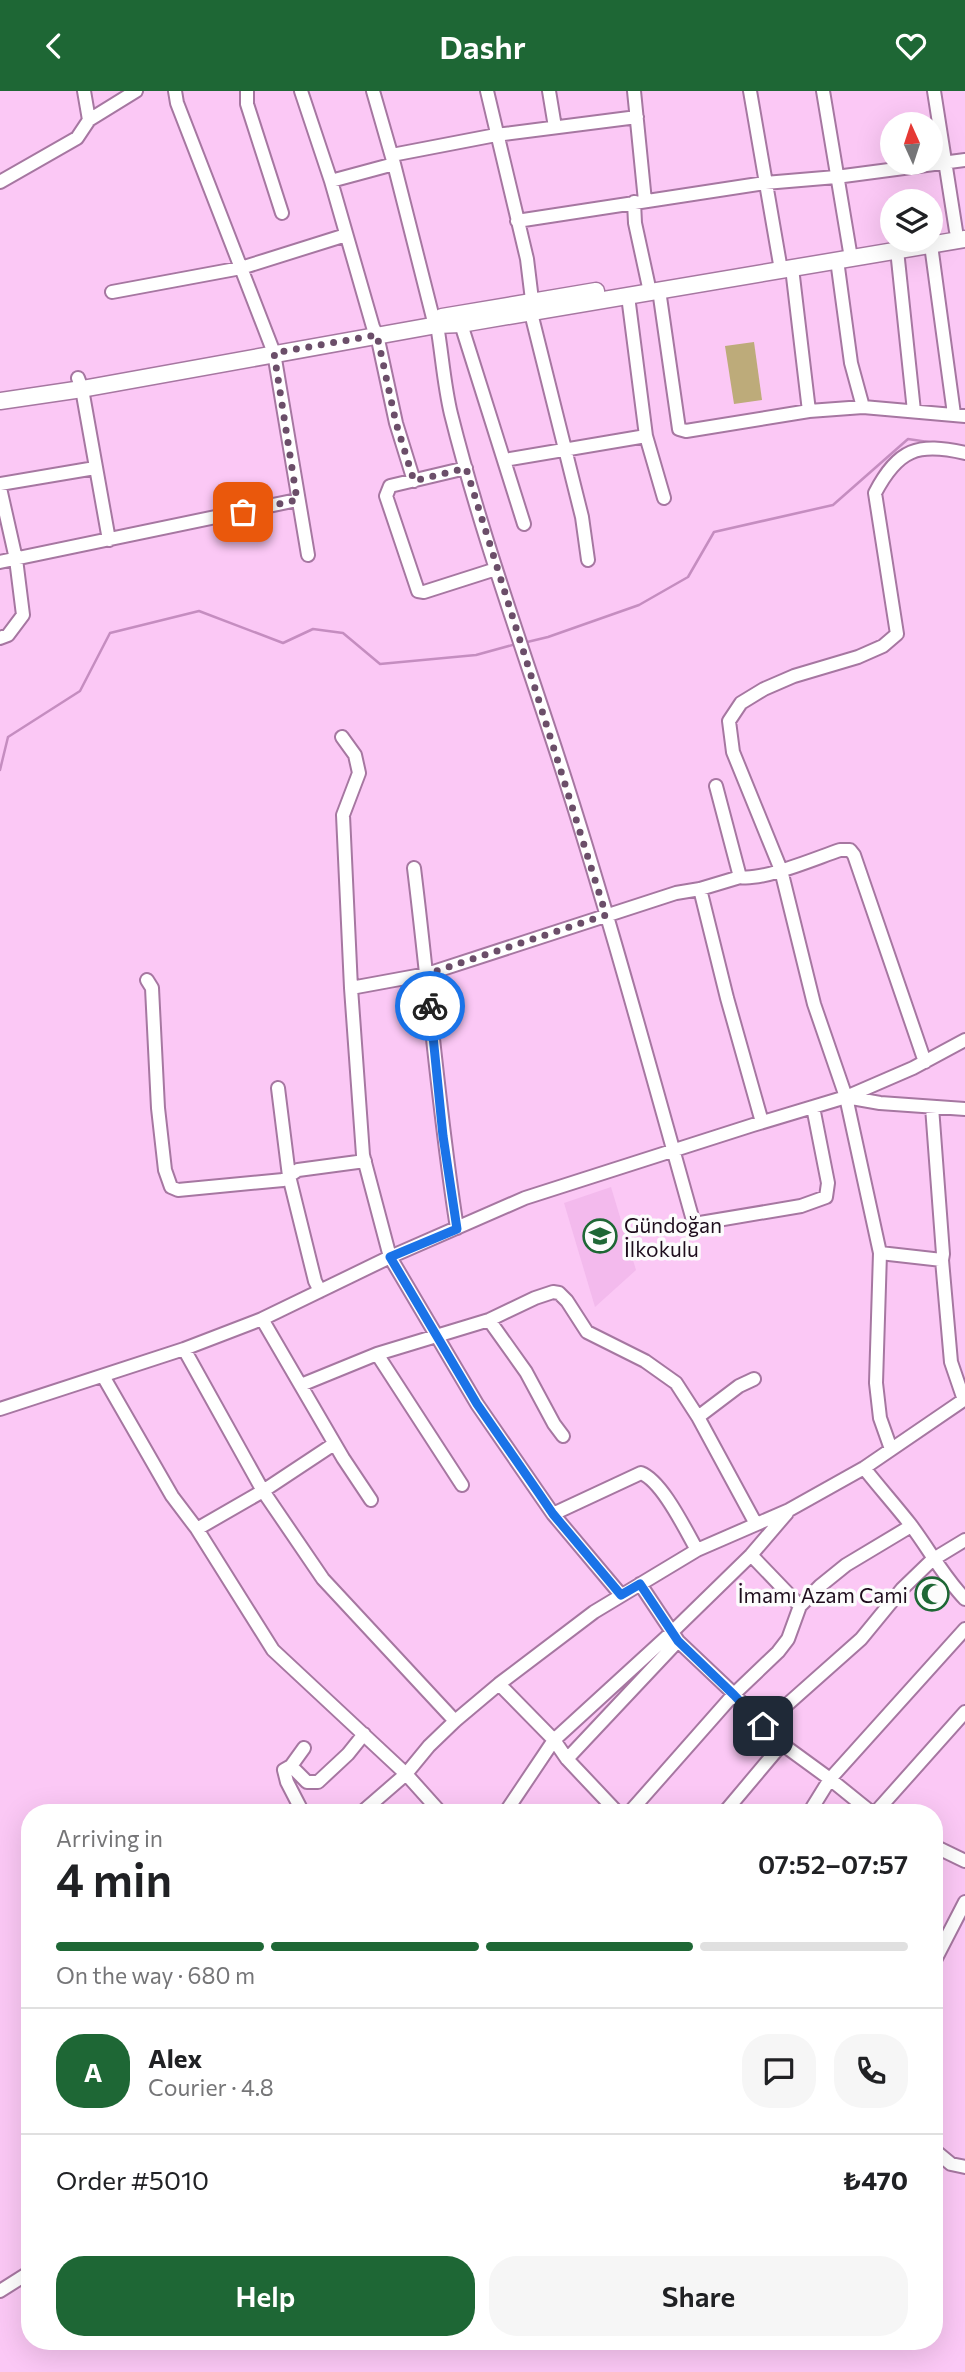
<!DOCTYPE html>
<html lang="en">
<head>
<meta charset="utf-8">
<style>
  body { margin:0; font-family:Commissioner,sans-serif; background:#f6f6f6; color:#202124; height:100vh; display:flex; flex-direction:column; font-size:26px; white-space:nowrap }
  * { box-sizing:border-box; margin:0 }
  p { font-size:23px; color:#757577 }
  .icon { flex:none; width:38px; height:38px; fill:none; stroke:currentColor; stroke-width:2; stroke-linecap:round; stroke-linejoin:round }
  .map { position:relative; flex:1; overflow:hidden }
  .side { position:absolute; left:21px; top:1713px; width:922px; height:546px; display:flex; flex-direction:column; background:#fff; border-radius:28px; box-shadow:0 7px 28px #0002 }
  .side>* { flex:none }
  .needle { width:46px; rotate:357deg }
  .buttons { position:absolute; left:880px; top:21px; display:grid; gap:14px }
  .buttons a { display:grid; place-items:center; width:63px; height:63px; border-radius:50%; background:#fff; box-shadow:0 7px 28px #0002; font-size:35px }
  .pin { position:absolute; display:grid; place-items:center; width:60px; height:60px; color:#fff; margin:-30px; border-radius:14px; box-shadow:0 4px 10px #0006 }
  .courier { position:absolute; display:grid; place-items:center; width:70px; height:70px; margin:-35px; border:5px solid #1a73e8; border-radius:50%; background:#fff; color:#222; box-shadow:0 2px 9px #0007 }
  .summary em { font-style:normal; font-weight:600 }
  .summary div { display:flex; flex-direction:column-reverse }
  .summary { display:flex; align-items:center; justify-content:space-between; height:119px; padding:0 35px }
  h1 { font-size:46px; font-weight:600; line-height:52px }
  .bar { display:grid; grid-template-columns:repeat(4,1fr); gap:10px 7px; align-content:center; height:84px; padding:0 35px }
  .bar i { height:9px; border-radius:5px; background:#e0e0e0 }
  .bar .on { background:#1e6735 }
  .bar p { grid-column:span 4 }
  .line { display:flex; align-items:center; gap:18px; padding:0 35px; border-top:2px solid #e0e0e0 }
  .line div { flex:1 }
  .round { display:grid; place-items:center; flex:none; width:74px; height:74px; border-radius:28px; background:#f6f6f6 }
  .cta { display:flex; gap:14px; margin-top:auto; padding:14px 35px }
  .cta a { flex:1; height:80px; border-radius:28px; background:#1e6735; color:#fff; font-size:28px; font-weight:600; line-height:80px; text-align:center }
  .cta a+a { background:#f6f6f6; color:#202124 }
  header { display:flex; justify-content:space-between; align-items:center; height:91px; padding:0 35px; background:#1e6735; color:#fff; font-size:32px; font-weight:600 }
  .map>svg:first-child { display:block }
  .built { fill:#f3baed }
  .green { fill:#bdab7a }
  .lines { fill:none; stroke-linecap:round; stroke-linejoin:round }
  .stream { stroke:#c58dc0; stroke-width:2.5 }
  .minor-casing { stroke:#a677a1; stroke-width:16 }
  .major-casing { stroke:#a677a1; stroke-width:19 }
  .minor { stroke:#fff; stroke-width:12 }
  .major { stroke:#fff; stroke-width:16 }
  .done { stroke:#6b4e69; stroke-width:7; stroke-dasharray:0 12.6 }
  .route { stroke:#1a73e8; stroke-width:9 }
  .labels { text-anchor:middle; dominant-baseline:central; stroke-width:7; stroke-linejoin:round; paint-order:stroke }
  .poi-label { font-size:21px; fill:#1e0d1d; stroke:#fcfcfc; text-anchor:start }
</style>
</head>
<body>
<header><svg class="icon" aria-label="back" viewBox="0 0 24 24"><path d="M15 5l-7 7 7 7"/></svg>Dashr<svg class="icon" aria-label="heart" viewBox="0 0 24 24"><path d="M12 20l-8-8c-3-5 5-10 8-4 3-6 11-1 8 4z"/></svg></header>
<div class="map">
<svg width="965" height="2281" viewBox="0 0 965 2281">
  <rect width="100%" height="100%" fill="#fbc8f5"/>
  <path class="built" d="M611,1096L636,1179L595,1216L564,1112Z"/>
  <path class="green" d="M754,251L762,309L734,313L725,255Z"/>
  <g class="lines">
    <path class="stream" d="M523,552L548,546L639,514L688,486L714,441L833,414L908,348L935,352
      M0,679L8,646L80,600L110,542L199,520L283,552L313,538L343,542L380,573L476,564L516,553"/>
    <defs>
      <path id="minor" d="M175,0L177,12L274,262L308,464
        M247,0V13L282,122
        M301,0L331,90L373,236L377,244L396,332L414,390
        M373,0L394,73L433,227L437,234C442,263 444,294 451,323C480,439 521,552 558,666C608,820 650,977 694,1133L801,1115L826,1106L828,1092L813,1016
        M487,0L527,168L532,209L531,222L582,426L588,469
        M549,0L555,36
        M634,0L645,110
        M750,0L781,179
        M823,0L851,167
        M934,0L956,140
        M89,29L136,0
        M392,64L496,44L637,26
        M331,90L394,73
        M0,91L77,47L89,29L84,0
        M634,111L635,132L650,201
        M517,130L765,92L836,86L965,69
        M931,154L954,323
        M897,159L914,320
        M837,169L851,272L863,316
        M792,177L809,320
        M659,199L679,338L686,340L809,320L863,316L965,325
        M112,201L241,177L346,144
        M628,205L646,345L664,407
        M461,233L524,433
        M78,287L82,298L109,449
        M504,369L646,345
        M466,377L390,395L386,405L418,500L424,501L496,478
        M0,393L95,377
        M0,397L16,468L23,524L8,544L0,547
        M0,471L297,409
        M342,646L355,664L359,682L343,724L351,897L363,1064L390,1166L477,1313L553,1423L621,1504
        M716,695L740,786
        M414,777C429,897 438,1018 457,1137
        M700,798L727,907L762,1031
        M147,889L152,897L158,1017L165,1079L171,1096L178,1099L283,1089L298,1079L365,1070
        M351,897L427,883L676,802L700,798L740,786C763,790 816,767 840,759H850L854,764L925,971
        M278,997L289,1085L315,1190L320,1200
        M846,1006L880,1012L965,1018
        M932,1016L943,1163L942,1169L951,1271L964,1309
        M880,1162L942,1169
        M262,1228L343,1367L371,1409
        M489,1229L526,1281L554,1333L563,1345
        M184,1258L263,1400L323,1488L455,1630
        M377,1263L462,1394
        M103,1285L172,1405L197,1438L273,1559L406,1683L441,1722
        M301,1294L377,1263L489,1229L535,1207L553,1201L559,1202L567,1210L587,1241L645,1270L676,1292L698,1326L756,1433
        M0,1318L184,1258L262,1228L390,1166L525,1107L753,1034L846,1006L913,977L965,949
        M698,1326L739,1295L754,1288
        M891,1358L880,1327L876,1292L880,1162L846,1006L814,913L781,779L733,661L729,630L741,612L764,598L794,585L858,566L883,555L897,543L875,402C898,358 918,351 965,362
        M864,1377C879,1396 895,1414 910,1433C929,1458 943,1485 965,1508
        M553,1423L641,1382C662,1390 685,1438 697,1459
        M197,1438L263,1400L334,1353
        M751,1464L800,1515
        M640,1493L678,1550L734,1603L763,1635L782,1653L830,1688L872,1722
        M499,1593L554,1649L567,1668L618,1722
        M763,1635L861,1548L902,1498L932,1469L965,1449
        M567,1668L678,1550
        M291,1675L307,1691H318L348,1663L364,1643
        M303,1722L287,1691L284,1679L291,1675L304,1657
        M361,1722L406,1683L429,1655L455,1630L499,1593L594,1521L697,1459L789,1419L864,1377L965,1308
        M505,1722L554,1649L671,1542L751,1464L787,1422
        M629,1722L734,1603L778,1561L788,1548L800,1515L820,1495L846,1474L911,1435
        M724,1722L782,1653
        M809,1722L830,1688L965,1538
        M875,1722L965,1621
        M934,1755L965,1770
        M934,1871L965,1811
        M934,2059L951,2073L965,2076
        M0,2200L30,2181"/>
      <path id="major" d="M442,226L596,200
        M0,310L82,298L437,234L461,233L965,148"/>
    </defs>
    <use href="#minor" class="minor-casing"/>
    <use href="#major" class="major-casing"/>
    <use href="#minor" class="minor"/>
    <use href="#major" class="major"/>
  </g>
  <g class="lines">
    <path class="done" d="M243,421L297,409L274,262L377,244L396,332L414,390L466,377L606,824L427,883L430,915"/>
    <path class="route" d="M430,915L443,1045L457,1138L390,1166L477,1313L538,1401L553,1423L621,1504L640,1493L678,1550L734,1604L763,1635"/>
  </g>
  <defs>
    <symbol id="school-ring" viewBox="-11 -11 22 22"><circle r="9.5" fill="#fcfcfc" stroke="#1e6735" stroke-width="1.5"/><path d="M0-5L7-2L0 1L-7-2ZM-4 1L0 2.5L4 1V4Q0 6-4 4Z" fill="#1e6735"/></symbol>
    <symbol id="mosque-ring" viewBox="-11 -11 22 22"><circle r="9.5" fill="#fcfcfc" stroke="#1e6735" stroke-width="1.5"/><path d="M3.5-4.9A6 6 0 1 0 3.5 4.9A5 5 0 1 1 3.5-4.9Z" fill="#1e6735"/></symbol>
  </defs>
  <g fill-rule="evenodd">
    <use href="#school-ring" x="581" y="1126" width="38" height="38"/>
    <use href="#mosque-ring" x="913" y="1484" width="38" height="38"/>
  </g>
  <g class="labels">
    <g class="poi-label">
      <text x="624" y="1133">Gündoğan<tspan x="624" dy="24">İlkokulu</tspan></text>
      <text x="908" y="1503" text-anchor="end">İmamı Azam Cami</text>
    </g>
  </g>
</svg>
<div class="buttons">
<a><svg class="needle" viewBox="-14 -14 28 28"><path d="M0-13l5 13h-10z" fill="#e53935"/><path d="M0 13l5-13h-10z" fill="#757577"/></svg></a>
<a><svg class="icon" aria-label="layers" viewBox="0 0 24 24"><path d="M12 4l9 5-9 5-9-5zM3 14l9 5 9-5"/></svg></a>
</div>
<div class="pin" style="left:243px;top:421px;background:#ea580c"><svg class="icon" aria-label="bag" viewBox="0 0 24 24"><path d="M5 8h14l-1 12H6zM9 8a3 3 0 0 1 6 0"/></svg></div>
<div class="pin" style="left:763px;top:1635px;background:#1f2937"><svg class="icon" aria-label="home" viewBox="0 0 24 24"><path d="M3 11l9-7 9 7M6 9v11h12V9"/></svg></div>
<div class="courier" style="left:430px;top:915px"><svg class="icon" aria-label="bike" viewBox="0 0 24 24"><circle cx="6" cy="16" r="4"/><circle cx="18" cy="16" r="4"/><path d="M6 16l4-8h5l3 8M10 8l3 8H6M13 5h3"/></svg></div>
<section class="side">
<div class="summary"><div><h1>4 min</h1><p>Arriving in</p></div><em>07:52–07:57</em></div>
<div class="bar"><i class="on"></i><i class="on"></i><i class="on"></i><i></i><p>On the way · 680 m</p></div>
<div class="line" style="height:126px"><b class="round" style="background:#1e6735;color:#fff">A</b><div><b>Alex</b><p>Courier · 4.8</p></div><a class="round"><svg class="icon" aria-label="chat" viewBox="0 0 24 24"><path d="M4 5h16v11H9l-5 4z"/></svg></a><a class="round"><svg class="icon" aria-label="phone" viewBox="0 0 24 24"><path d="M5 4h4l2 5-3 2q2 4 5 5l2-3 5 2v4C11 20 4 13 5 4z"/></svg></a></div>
<div class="line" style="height:91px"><div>Order #5010</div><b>₺470</b></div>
<div class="cta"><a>Help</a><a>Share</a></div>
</section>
</div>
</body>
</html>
